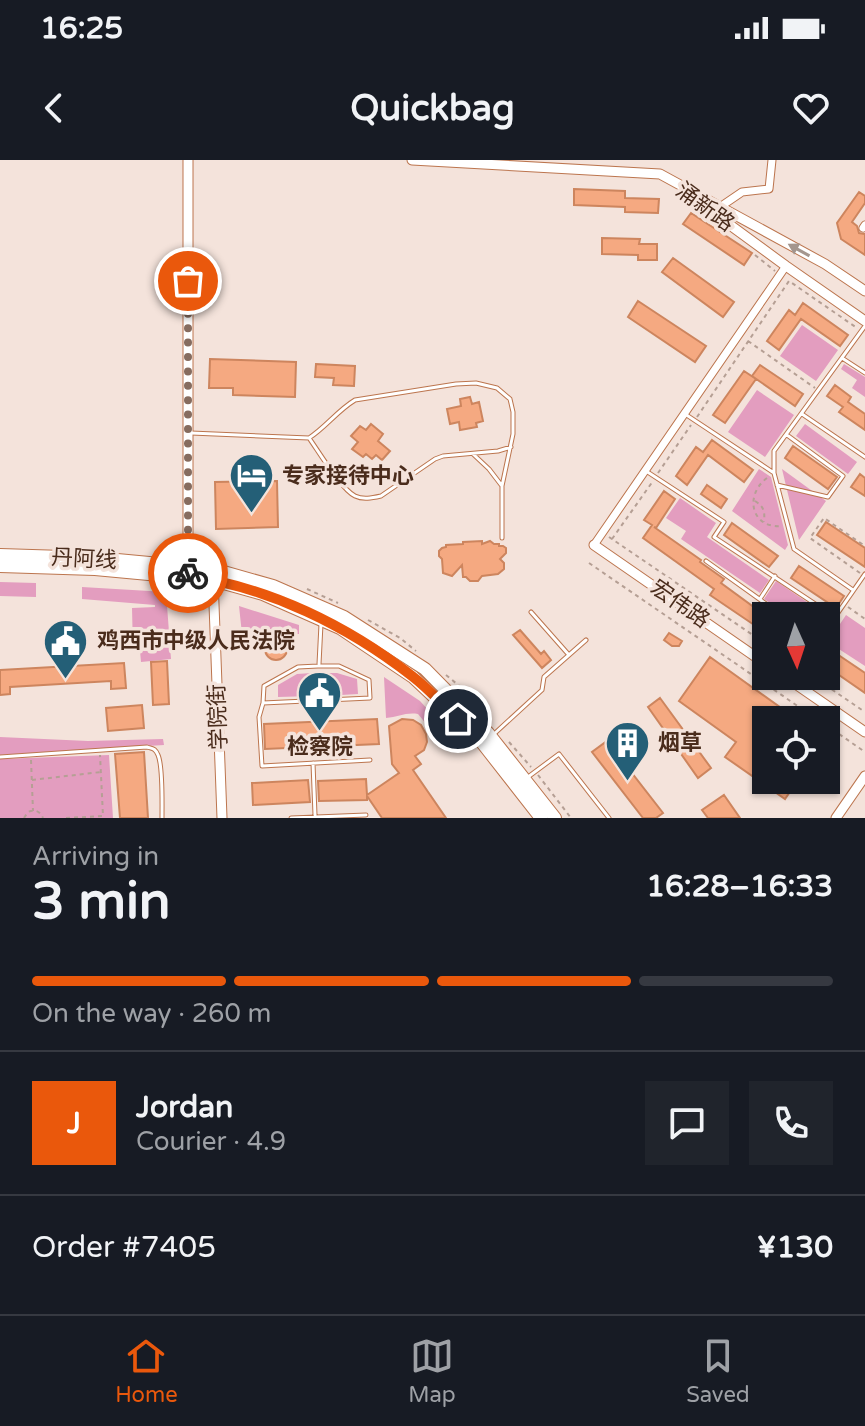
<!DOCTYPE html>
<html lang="en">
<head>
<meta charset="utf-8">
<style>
  body { margin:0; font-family:"Varela Round","Noto Sans SC",sans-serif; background:#20242c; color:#f1f3f6; height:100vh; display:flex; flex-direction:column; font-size:30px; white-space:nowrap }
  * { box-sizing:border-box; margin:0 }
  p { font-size:26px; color:#9ea1a6 }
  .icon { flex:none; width:44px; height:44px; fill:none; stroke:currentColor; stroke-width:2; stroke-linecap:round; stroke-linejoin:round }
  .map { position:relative; height:658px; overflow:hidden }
  .sheet { display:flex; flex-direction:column; background:#171b24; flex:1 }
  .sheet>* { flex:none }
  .needle { width:52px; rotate:177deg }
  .controls { position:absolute; left:752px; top:442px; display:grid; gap:16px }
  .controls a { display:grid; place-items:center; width:88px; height:88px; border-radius:0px; background:#171b24; box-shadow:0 2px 6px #0004; font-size:40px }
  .pin { position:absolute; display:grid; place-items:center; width:68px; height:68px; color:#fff; margin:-34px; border:4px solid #fff; border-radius:50%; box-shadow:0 2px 8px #0007 }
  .courier { position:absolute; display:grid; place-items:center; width:80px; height:80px; margin:-40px; border:6px solid #ea580c; border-radius:50%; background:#fff; color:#222; box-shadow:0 2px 10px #0007 }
  .overview em { font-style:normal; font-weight:800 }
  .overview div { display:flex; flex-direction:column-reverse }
  .overview { display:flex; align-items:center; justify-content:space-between; height:136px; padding:0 32px }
  h1 { font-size:52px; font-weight:800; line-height:60px }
  .bar { display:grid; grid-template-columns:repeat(4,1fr); gap:12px 8px; align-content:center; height:96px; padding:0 32px }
  .bar i { height:10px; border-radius:6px; background:#363941 }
  .bar .selected { background:#ea580c }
  .bar p { grid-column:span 4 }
  .line { display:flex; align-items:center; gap:20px; padding:0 32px; border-top:2px solid #363941 }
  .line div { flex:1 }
  .round { display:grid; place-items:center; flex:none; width:84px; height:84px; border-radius:0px; background:#20242c }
  .status { display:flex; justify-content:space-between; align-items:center; height:56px; padding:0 40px; background:#171b24; direction:ltr }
  .status svg { height:22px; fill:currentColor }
  header { display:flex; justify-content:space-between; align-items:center; height:104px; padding:0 32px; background:#171b24; font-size:36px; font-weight:800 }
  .dock { display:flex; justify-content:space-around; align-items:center; height:112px; border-top:2px solid #363941; background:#171b24; font-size:22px; color:#9ea1a6 }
  .dock a { display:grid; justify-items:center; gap:4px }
  .dock .selected { color:#ea580c }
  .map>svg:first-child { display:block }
  .green { fill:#e39dbf }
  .building { fill:#f5a981; stroke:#cd855e; stroke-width:2 }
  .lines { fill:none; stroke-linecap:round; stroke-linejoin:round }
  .lane-casing { stroke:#bc754e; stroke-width:5 }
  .street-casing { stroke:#bc754e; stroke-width:9 }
  .secondary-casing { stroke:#bc754e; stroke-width:11 }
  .highway-casing { stroke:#bc754e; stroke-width:14 }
  .path { stroke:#b59f94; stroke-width:2; stroke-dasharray:4 4; stroke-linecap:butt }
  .lane { stroke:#fff; stroke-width:3 }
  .street { stroke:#fff; stroke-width:7 }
  .secondary { stroke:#fff; stroke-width:9 }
  .highway { stroke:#fff; stroke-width:12 }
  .oneway { fill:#a4968e }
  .done { stroke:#866c5f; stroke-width:8; stroke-dasharray:0 14.4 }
  .route { stroke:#ea580c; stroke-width:10 }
  .labels { text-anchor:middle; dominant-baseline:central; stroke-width:7; stroke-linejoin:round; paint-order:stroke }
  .street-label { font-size:22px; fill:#4a2c1c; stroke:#f4e3db }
  .poi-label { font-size:22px; font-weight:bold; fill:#4a2c1c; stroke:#f4e3db; text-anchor:start }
</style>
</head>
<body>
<div class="status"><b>16:25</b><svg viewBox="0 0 49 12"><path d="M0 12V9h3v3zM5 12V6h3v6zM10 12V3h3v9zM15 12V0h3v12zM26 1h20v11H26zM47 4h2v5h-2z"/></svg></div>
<header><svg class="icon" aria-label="back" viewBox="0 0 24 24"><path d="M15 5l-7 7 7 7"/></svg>Quickbag<svg class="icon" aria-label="heart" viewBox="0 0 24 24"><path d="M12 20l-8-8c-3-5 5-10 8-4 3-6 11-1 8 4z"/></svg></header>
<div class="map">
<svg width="865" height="658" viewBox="0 0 865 658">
  <rect width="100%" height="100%" fill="#f4e3db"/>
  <path class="green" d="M802,165L838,190L816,221L780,196Z
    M844,204L865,217V237L852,228L857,220L841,209Z
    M757,230L794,255L765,297L728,272Z
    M805,264L857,302L848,314L796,276Z
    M759,309L771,317L788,385L785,390L732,351Z
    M782,309L826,341L799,380Z
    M680,338L716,363L707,377L769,420L760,433L681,379L686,371L666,358Z
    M776,421L829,457L826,462V456H790L764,439Z
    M0,422L36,423V437L0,436Z
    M82,427L166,432L171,499L141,502L140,491L146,490H133L132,448L155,447V445L82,439Z
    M239,446L299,465V474H242Z
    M846,455L865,468V506L828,482Z
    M312,513L313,536L278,537V525L297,514Z
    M323,513H337L357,519L358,534L324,536Z
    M384,517L420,541L450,574L432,571L418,554C406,552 398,557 386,558Z
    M0,577L88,581L163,579L164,585L0,595Z
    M109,595L113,658H0V599Z"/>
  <path class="building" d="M574,29L625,31V38L659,39L658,53L625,52V47L574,45Z
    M859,32L865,36V43L852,62L857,66L859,73L865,74V95L841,79L837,63Z
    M691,53L752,93L744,105L683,64Z
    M602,78L640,79L639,84H657V100H638V95L602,94Z
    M673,98L734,142L723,157L662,112Z
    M638,141L706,186L695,202L628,157Z
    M803,143L848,175L840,186L801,159L779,190L767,181L789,150L795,155Z
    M210,199L296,202L295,237L233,235V228H209Z
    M316,204L355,206L354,226L333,225L334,218L315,217Z
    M760,205L803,234L795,246L752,216Z
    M744,211L756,219L725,263L713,255Z
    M835,225L851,237L848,242L865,254V270L839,252L843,247L827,236Z
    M470,237L472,244L479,242L483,261L476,263L477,267L460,270L459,262L450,264L447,249L461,246L460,239Z
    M371,264L383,274L378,281L390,291L382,300L376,295L372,299L366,294L363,297L352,289L358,282L351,276L360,266L366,270Z
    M712,280L753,310L744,322L708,295L687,325L676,316L696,287L703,292Z
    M793,286L837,317L828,329L785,298Z
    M860,314L865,318V336L851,327Z
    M277,321L278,367L216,369L215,322Z
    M707,325L727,339L721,348L701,334Z
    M664,331L675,339L656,368L654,367L701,400L700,402L724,419L721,423L766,456V473L710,435L714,429L643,378L652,365L644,360Z
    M826,362L865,388V407L817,375Z
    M732,363L778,396L769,407L724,375Z
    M482,381V384L490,381L494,384H499V386H503L506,388V393L500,399L504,403V409L498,414L482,416L478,421H470L466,417H463L462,405L452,416L443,413L442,399L439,396V391L442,388L446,387V385L463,384V382Z
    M799,406L844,436L836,448L791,418Z
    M520,470L541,494L544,491L551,500L542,508L513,475Z
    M669,473L682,481L679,486H672L664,480Z
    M265 489a11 11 0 1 1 22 0a11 11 0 1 1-22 0Z
    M831,490L865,513V533L826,506V497Z
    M710,497L798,560H766V620H798L785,639L725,597L736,582L679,541Z
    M167,501L169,544L153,545L151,502Z
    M124,503L126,528L111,529V521L10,527V534L0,535V510Z
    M660,538L711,608L698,618L648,547Z
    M142,545L144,568L108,571L106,548Z
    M377,559L379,584L265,589L264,564Z
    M402,559L413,560L421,565L426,574L427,582L424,590L415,596L421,604L413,610L446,658H382L367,636V640L319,641L318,621L366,619L367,635L399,613L392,604L389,566Z
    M607,581L663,653L656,658H643L592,592Z
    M144,592L148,658H120L115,594Z
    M308,620L310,642L253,645L252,623Z
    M724,635L740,658H708L702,650Z"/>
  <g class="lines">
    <defs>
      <path id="lane" d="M842,198L865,213
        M685,254L774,313
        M802,254L865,297
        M191,273L309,278C326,267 337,251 355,240L456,224L476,223L497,228L510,239L513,252V274L502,326V378
        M309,278C319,292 341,329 355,336C363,340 372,338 381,336L435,299L443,296L498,291L511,287
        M473,294L489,309L502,326
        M646,311L724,362L714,377L835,457
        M777,325L828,337L843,316L787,275
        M706,401L783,456
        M853,430L794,389L774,313V291L865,166
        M760,439L775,416
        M531,452L569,495
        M826,470L865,414
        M319,504L321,464
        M318,506H339L369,520L370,538L263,543L264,526L298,507Z
        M263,543L259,557L262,606L370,600
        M494,574L542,530L544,517L586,480
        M0,597L147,587C153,589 155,588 158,595C163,606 162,644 162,658
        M313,603L315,655
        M528,617L559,594L609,658
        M291,658L366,655"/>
      <path id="street" d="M720,47L742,32L769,29L772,0
        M863,68L865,65
        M594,385L786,106"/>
      <path id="secondary" d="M412,0L660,14L825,104L865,131
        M689,35L786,106L865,161
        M594,385L766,504
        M188,413V0
        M213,418L222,658
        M784,516L865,572
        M836,658L865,616"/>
      <path id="highway" d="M0,395L96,398L213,409L273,426L344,457L425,509L488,573L555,658
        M0,406L95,409L213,420L263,434L340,468L413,517L480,580L541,658"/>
    </defs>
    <use href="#lane" class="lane-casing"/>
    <use href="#street" class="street-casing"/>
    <use href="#secondary" class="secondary-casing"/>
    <use href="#highway" class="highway-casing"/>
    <path class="path" d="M755,95L775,111
      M748,181L815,228
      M697,257L789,121L857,168
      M658,313L691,265
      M767,318C744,335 751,369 782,366
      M755,341C764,347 765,351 764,362
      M609,377L766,484
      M612,379L653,321
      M589,403L818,560
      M860,413L810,378L824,358L865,386
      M307,429L338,443
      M848,447L865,459
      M368,460L400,478L416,491
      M446,515L463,529L486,556
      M812,516L865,552
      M826,565L865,592
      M509,582L531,607
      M31,600L33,651
      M538,615L571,658
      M32,620L101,612
      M24,658L28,652C35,649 40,651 43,658
      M66,658L103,656L100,595"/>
    <use href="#lane" class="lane"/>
    <use href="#street" class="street"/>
    <use href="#secondary" class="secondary"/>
    <use href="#highway" class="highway"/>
  </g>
  <defs><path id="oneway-solid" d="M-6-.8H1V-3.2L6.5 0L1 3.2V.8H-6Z" transform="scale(2)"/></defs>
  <use class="oneway" href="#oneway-solid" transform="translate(799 90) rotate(-151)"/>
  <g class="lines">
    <path class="done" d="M188,413V121"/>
    <path class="route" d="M188,413V416C269,427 348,466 412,516C429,529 443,545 458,559"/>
  </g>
  <defs>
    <symbol id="hotel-pin" viewBox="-11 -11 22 30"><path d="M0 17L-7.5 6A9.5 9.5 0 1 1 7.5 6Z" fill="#245f77" stroke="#f4e3db"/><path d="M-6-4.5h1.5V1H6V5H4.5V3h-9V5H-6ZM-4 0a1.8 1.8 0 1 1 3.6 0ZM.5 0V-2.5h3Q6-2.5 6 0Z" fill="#fff"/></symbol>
    <symbol id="civic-pin" viewBox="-11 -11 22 30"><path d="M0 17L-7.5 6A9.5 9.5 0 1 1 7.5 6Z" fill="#245f77" stroke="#f4e3db"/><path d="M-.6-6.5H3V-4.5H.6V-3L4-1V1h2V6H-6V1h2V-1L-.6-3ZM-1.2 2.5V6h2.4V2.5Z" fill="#fff"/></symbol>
    <symbol id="building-pin" viewBox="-11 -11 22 30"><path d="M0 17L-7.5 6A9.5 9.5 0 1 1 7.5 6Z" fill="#245f77" stroke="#f4e3db"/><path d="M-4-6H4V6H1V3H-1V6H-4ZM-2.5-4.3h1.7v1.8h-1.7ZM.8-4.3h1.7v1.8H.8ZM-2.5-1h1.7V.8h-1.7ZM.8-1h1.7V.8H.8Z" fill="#fff"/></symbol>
  </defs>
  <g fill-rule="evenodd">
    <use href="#hotel-pin" x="226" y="290" width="51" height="69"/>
    <use href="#civic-pin" x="40" y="456" width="51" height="69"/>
    <use href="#civic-pin" x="294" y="508" width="51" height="69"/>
    <use href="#building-pin" x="602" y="558" width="51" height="69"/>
  </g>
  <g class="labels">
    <g class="street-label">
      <text transform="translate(705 47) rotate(36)">涌新路</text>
      <text transform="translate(84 399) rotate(3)">丹阿线</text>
      <text transform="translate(680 444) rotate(35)">宏伟路</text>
      <text transform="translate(218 557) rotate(-92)">学院街</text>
    </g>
    <g class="poi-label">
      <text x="282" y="316">专家接待中心</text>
      <text x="97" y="481">鸡西市中级人民法院</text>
      <text x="658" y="583">烟草</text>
      <text x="320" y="587" text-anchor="middle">检察院</text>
    </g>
  </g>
</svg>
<div class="controls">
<a><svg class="needle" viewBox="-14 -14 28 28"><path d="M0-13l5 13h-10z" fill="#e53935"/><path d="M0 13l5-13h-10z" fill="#9ea1a6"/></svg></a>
<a><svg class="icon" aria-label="locate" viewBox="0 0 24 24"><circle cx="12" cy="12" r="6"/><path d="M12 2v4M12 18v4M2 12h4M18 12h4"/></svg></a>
</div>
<div class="pin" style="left:188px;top:121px;background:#ea580c"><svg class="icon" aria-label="bag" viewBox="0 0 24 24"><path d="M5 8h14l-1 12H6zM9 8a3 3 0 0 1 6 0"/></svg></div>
<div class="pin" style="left:458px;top:559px;background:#1f2937"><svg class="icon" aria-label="home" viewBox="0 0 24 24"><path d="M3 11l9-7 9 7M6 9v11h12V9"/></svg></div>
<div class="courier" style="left:188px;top:413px"><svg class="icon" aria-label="bike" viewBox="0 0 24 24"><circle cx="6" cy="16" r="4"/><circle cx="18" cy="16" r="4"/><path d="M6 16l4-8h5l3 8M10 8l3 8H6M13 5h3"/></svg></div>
</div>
<section class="sheet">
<div class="overview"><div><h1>3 min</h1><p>Arriving in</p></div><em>16:28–16:33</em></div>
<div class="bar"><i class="selected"></i><i class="selected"></i><i class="selected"></i><i></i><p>On the way · 260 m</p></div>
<div class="line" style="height:144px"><b class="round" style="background:#ea580c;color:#fff">J</b><div><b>Jordan</b><p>Courier · 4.9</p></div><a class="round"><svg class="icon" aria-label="chat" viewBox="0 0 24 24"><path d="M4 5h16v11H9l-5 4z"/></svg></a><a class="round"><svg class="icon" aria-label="phone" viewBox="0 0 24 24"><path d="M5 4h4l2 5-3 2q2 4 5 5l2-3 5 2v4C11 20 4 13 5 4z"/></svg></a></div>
<div class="line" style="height:104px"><div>Order #7405</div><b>¥130</b></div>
</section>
<nav class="dock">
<a class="selected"><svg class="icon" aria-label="home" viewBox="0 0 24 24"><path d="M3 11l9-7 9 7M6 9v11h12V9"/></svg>Home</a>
<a><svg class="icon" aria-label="map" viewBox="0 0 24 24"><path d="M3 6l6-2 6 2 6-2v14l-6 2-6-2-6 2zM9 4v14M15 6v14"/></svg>Map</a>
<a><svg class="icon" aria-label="saved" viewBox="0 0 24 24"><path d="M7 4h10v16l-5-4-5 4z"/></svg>Saved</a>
</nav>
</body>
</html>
